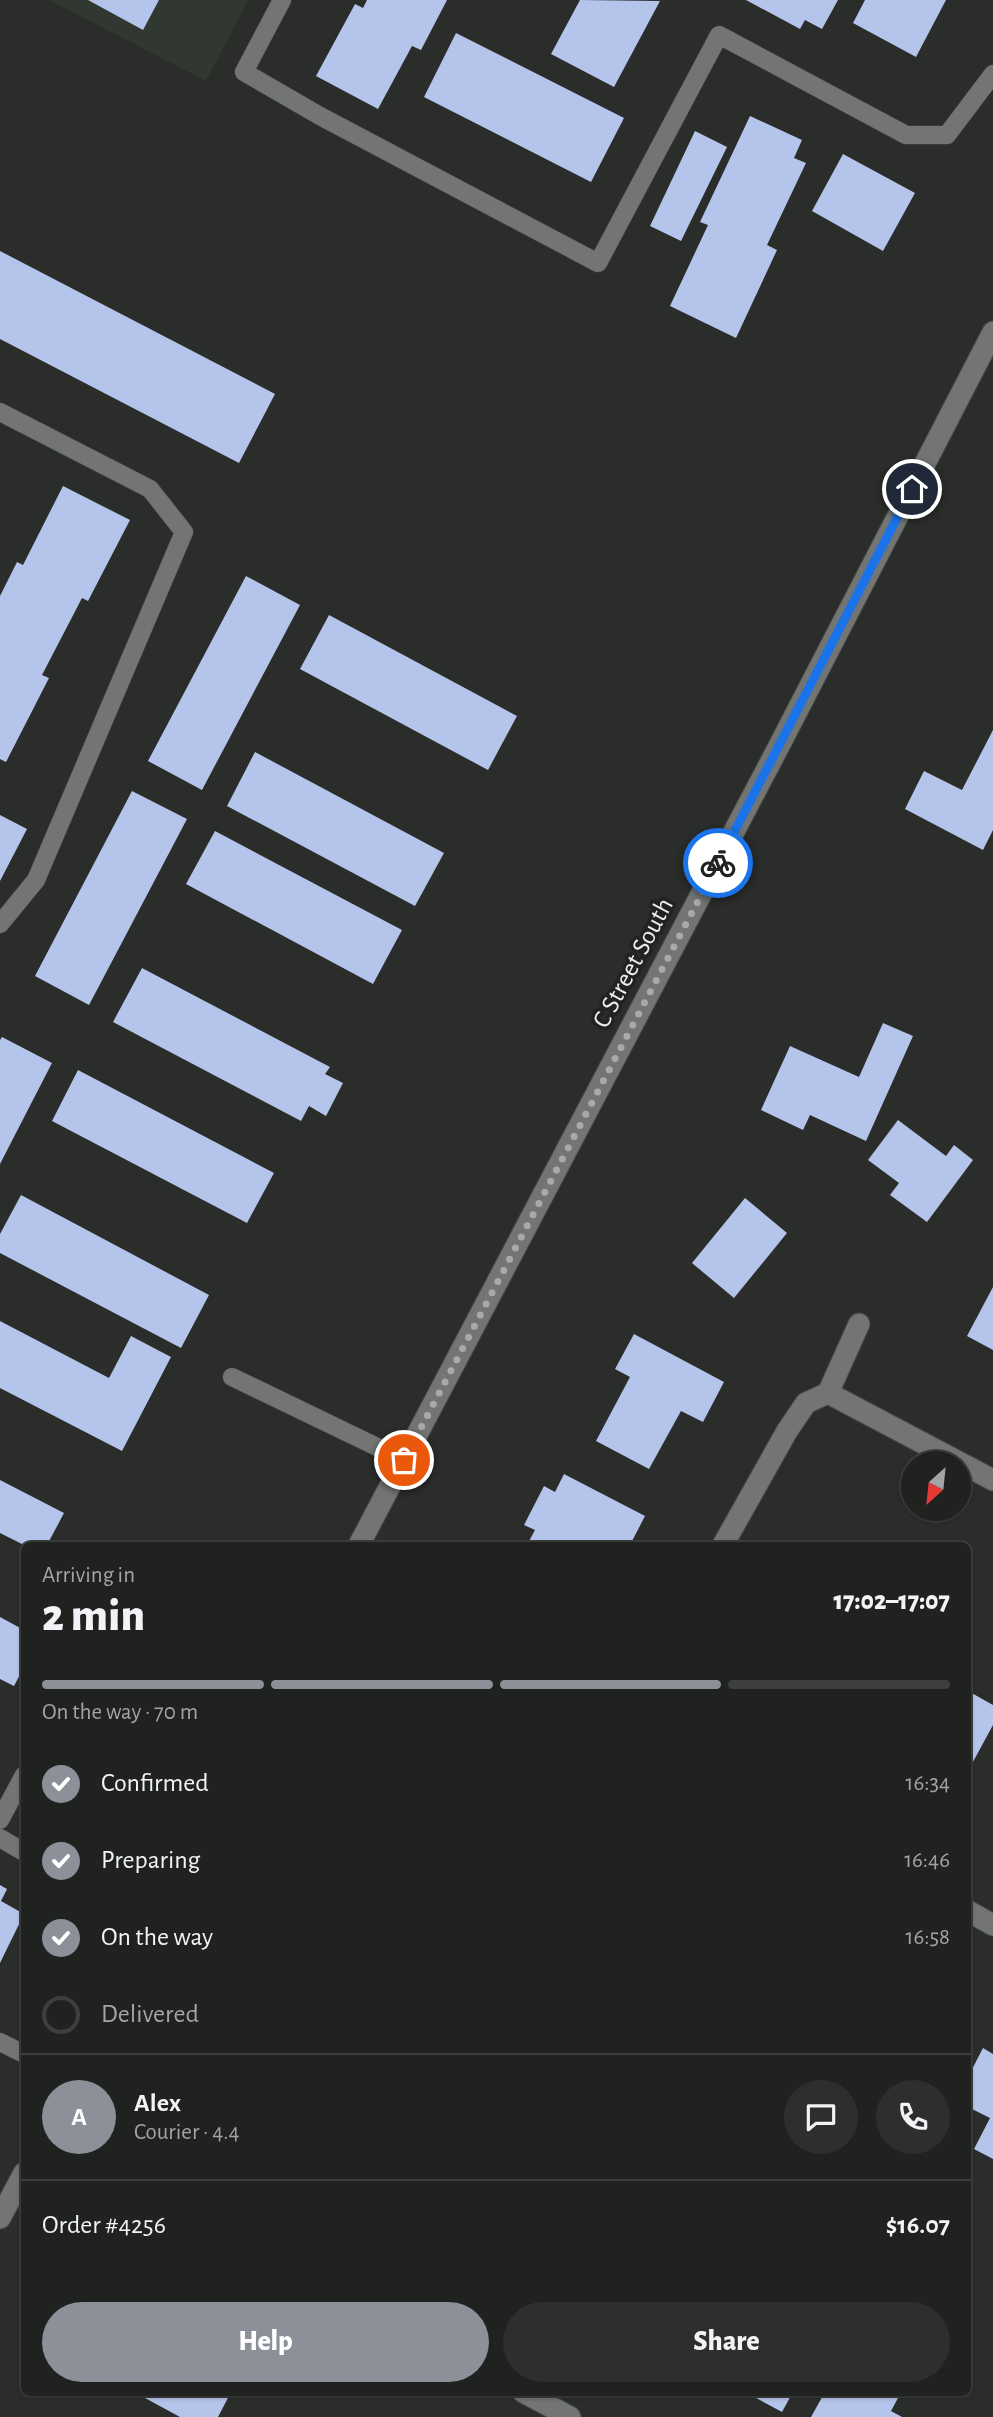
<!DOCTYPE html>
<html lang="en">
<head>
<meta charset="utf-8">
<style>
  body { margin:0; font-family:"Alegreya Sans",sans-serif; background:#2d2f2d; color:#f1f3f6; height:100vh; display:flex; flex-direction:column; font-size:26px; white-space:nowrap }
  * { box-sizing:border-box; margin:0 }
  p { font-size:23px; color:#a2a4a5 }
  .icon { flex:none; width:38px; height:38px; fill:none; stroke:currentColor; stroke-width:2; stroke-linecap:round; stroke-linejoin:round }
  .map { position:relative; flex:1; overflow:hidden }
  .sheet { position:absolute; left:21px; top:1542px; width:950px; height:854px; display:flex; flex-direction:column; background:#202220; border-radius:10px; box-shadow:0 2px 5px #0004,0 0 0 2px #3d3f3e }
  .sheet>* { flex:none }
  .needle { width:46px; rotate:207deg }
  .buttons { position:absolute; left:901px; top:1451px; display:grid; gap:14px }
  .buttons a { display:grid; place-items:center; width:70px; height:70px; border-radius:50%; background:#202220; box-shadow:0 2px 5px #0004,0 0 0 2px #3d3f3e; font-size:35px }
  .pin { position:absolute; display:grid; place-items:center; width:60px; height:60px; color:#fff; margin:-30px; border:4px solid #fff; border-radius:50%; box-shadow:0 2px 7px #0007 }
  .courier { position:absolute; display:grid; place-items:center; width:70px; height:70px; margin:-35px; border:5px solid #1a73e8; border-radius:50%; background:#fff; color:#222; box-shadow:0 2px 9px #0007 }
  .head em { font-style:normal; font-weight:800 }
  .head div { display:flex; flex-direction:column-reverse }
  .head { display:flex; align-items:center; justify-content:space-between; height:119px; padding:0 21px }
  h1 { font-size:46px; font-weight:800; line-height:52px }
  .bar { display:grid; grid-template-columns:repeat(4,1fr); gap:10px 7px; align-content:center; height:84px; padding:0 21px }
  .bar i { height:9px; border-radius:5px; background:#3d3f3e }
  .bar .active { background:#8c9099 }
  .bar p { grid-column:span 4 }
  .line { display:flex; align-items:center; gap:18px; padding:0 21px; border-top:2px solid #3d3f3e }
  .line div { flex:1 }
  .round { display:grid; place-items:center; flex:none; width:74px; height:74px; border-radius:37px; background:#2d2f2d }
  ol { padding:0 21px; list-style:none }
  li { display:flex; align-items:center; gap:21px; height:77px }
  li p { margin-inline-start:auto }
  li .icon { padding:7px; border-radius:50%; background:#8c9099; color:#fff; stroke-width:4 }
  li:last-child { color:#a2a4a5 }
  li i { width:38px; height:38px; border:4px solid #3d3f3e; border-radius:50% }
  .button { display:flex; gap:14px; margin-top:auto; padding:14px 21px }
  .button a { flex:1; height:80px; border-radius:42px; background:#8c9099; color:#fff; font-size:28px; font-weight:800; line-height:80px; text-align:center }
  .button a+a { background:#2d2f2d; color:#f1f3f6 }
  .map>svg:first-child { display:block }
  .built { fill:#313831 }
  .building { fill:#b5c4eb }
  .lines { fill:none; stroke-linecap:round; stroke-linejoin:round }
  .lane-casing { stroke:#474a48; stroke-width:19 }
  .street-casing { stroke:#474a48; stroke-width:23 }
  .secondary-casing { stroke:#474a48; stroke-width:23 }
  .lane { stroke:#727572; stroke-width:18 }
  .street { stroke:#727572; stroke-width:21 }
  .secondary { stroke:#727572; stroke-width:21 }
  .done { stroke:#a8aaa8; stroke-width:7; stroke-dasharray:0 12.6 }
  .route { stroke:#1a73e8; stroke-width:9 }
  .labels { text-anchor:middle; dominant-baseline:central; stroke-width:7; stroke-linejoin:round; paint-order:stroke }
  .street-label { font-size:26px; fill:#eceeec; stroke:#212321 }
</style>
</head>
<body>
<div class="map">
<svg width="993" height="2417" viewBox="0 0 993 2417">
  <rect width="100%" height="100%" fill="#2b2d2b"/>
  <path class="built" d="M49,0H248L206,81Z"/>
  <path class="building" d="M88,0H159L143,30Z
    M367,0H447L421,50L412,46L378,109L316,76L355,4L363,8Z
    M580,0L660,1L614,87L551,54Z
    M746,0H838L822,29L805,20L800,29Z
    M865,0H946L916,57L853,23Z
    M456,33L624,118L591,182L424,97Z
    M750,116L802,140L794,158L806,163L767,245L777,250L736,338L670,306L708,225L700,222Z
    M695,131L727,147L681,241L650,226Z
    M843,154L915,193L883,251L812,211Z
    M0,251L275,394L239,463L0,339Z
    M63,486L130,520L88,601L82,598L42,675L49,678L6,762L0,759V596L17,562L23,565Z
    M246,576L300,605L202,790L148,761Z
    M329,615L517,716L488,770L300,669Z
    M993,730V830L983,850L905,809L924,771L962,790Z
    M255,752L444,853L415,906L227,806Z
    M132,791L187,819L89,1005L35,976Z
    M0,815L27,829L0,881Z
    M215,831L402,930L373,984L186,884Z
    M142,968L330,1067L325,1074L343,1083L326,1116L309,1106L301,1121L113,1022Z
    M883,1023L913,1036L866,1141L810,1115L803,1130L761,1110L790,1046L859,1077Z
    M2,1037L52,1063L0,1164V1040Z
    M78,1070L274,1173L247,1223L52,1121Z
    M898,1120L946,1156L954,1145L973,1160L927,1222L890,1195L899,1183L868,1160Z
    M21,1195L209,1295L181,1348L0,1253V1234Z
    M745,1198L787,1233L734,1298L692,1263Z
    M993,1287V1350L967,1336Z
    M0,1321L109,1378L131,1336L171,1357L122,1451L0,1388Z
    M634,1334L724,1382L703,1422L681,1411L649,1469L596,1441L630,1377L615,1369Z
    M564,1474L645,1516L630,1545H527L535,1530L524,1525L544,1486L555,1492Z
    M0,1480L64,1513L47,1545H24L0,1533Z
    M0,1617L24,1630V1667L14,1686L0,1679Z
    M968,1691L993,1705V1725L968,1771Z
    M0,1885L7,1889L1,1901L24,1914L0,1963Z
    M983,2048L993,2054V2159L974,2149L990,2118L968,2107V2077Z
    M134,2392H231L218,2417H180Z
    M745,2392H793L782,2412Z
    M825,2392H887L898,2398L891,2411L902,2417H811Z"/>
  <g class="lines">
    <defs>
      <path id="lane" d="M282,0L244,72L320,116L598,263L719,35L906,135H947L993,74
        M0,412L150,489L184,532L36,880L0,924
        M232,1377L404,1460
        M0,1820L24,1775
        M0,1838L24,1852
        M0,2042L24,2054"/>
      <path id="street" d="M828,1393L993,1480
        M723,1545L787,1431L806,1403L828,1393L859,1324
        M968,1911L993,1925
        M523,2392L570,2417"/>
      <path id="secondary" d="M359,1545L779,746L993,332
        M0,2218L24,2173"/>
    </defs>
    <use href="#lane" class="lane-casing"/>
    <use href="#street" class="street-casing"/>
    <use href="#secondary" class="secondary-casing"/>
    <use href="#lane" class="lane"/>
    <use href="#street" class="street"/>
    <use href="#secondary" class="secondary"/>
  </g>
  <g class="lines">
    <path class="done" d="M404,1460L718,863"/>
    <path class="route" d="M718,863L912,489"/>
  </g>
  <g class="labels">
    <g class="street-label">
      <text transform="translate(633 963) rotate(-62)">C Street South</text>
    </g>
  </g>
</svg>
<div class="buttons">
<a><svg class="needle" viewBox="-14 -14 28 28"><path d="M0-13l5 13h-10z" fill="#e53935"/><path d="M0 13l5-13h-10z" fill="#a2a4a5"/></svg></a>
</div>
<div class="pin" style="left:404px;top:1460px;background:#ea580c"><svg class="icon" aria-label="bag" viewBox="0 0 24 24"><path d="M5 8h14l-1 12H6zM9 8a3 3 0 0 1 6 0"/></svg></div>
<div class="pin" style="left:912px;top:489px;background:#1f2937"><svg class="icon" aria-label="home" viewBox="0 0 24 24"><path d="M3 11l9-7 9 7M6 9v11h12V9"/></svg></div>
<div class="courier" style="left:718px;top:863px"><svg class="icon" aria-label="bike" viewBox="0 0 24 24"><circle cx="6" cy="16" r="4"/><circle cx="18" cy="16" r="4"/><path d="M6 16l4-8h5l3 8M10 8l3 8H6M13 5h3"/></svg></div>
<section class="sheet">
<div class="head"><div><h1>2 min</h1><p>Arriving in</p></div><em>17:02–17:07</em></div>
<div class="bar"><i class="active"></i><i class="active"></i><i class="active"></i><i></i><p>On the way · 70 m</p></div>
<ol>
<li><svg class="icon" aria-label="check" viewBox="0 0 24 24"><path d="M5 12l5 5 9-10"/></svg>Confirmed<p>16:34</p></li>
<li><svg class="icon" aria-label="check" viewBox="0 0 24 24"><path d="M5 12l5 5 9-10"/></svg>Preparing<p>16:46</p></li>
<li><svg class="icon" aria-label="check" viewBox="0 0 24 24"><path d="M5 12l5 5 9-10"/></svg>On the way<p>16:58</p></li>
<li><i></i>Delivered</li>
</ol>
<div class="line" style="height:126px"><b class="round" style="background:#8c9099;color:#fff">A</b><div><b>Alex</b><p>Courier · 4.4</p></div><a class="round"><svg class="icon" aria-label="chat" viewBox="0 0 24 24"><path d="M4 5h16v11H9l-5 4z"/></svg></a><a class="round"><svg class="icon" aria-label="phone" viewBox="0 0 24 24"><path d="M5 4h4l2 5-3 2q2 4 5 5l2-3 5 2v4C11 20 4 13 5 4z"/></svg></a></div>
<div class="line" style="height:91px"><div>Order #4256</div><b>$16.07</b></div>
<div class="button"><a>Help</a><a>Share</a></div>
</section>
</div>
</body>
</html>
